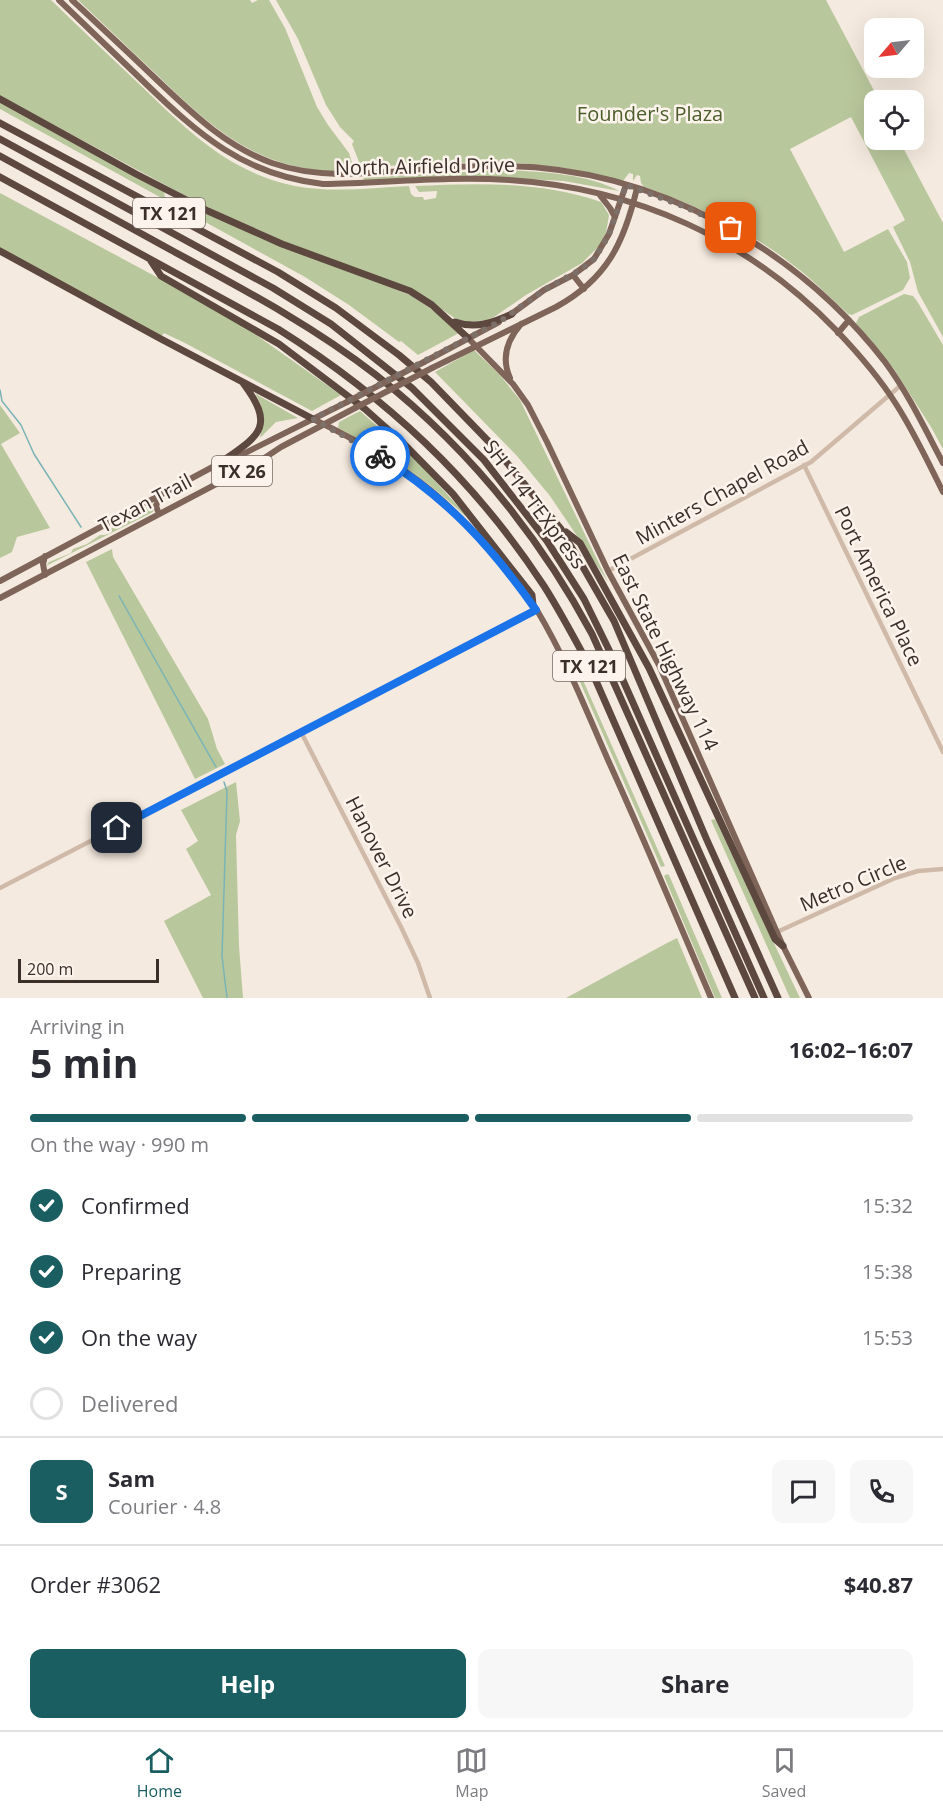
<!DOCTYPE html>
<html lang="en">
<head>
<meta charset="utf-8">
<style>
  body { margin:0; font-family:"Open Sans",sans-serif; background:#f7f7f7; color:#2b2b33; height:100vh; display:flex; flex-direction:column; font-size:22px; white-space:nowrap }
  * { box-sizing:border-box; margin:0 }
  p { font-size:20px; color:#7c7c81 }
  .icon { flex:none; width:33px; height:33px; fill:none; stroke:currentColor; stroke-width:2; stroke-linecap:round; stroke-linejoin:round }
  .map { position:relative; height:998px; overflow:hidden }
  .panel { display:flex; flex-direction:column; background:#fff; flex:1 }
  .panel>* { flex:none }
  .needle { width:39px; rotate:242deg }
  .fabs { position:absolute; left:864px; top:18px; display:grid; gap:12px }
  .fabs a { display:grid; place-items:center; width:60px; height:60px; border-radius:12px; background:#fff; box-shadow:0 6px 24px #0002; font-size:30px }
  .scale { position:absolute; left:18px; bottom:15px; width:141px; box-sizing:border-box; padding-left:6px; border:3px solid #3c2f29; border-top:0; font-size:16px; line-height:21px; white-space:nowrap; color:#3c2f29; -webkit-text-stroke:4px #fcf4ec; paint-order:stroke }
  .pin { position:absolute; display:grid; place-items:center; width:51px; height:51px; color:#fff; margin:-26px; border-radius:12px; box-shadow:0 3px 9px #0006 }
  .courier { position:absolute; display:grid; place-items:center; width:60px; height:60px; margin:-30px; border:4px solid #1a73e8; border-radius:50%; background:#fff; color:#222; box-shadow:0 2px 8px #0007 }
  .headline em { font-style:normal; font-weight:700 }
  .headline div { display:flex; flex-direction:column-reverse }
  .headline { display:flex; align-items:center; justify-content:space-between; height:102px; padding:0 30px }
  h1 { font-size:39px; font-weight:700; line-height:45px }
  .bar { display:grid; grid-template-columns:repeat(4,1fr); gap:9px 6px; align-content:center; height:72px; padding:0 30px }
  .bar i { height:8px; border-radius:4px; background:#e1e1e2 }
  .bar .current { background:#1a5e62 }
  .bar p { grid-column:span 4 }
  .line { display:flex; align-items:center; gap:15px; padding:0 30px; border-top:2px solid #e1e1e2 }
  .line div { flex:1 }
  .round { display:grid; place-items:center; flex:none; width:63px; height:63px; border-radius:12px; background:#f7f7f7 }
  ol { padding:0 30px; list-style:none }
  li { display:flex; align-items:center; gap:18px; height:66px }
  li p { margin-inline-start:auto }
  li .icon { padding:6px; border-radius:50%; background:#1a5e62; color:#fff; stroke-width:4 }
  li:last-child { color:#7c7c81 }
  li i { width:33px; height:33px; border:3px solid #e1e1e2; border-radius:50% }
  .button { display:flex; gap:12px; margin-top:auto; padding:12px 30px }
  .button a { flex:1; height:69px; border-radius:12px; background:#1a5e62; color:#fff; font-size:24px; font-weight:700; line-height:69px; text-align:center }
  .button a+a { background:#f7f7f7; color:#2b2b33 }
  .tabs { display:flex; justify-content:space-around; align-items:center; height:84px; border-top:2px solid #e1e1e2; background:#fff; font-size:16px; color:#7c7c81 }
  .tabs a { display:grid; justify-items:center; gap:3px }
  .tabs .current { color:#1a5e62 }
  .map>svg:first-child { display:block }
  .green { fill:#b9c79c }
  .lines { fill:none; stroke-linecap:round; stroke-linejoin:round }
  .stream { stroke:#7ab4b6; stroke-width:1.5 }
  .minor { stroke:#cfbaa9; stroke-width:4.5 }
  .major { stroke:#7f6559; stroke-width:6 }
  .highway { stroke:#5d483f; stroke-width:7 }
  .major-bridge { stroke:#7f6559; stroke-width:6 }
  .done { stroke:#7d7069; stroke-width:6; stroke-dasharray:0 10.8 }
  .route { stroke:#1a73e8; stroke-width:8 }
  .labels { text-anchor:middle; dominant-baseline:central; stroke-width:5; stroke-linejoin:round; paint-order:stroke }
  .shield { fill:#fcf4ec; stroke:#766a64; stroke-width:1.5 }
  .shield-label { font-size:18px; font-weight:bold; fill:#3c2f29 }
  .park-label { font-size:20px; fill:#4b5d2a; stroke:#fcf4ec }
  .street-label { font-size:20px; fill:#3c2f29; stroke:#fcf4ec }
</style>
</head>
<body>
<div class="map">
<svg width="943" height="998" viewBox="0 0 943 998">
  <rect width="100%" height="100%" fill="#f5eadf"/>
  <path class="green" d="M0,0H51C79,27 108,55 137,82C185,128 227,172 295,186C332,193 371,188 409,186L411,194L415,197H423L424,200L436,198L437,191L419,192L415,186C476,183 542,181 601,202L609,215L606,233L599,246L582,263L526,295L494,317L486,320L469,322L459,321L412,289L290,244L199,203L0,96Z
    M78,0H250L252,3L258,0H269L285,28L317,107L328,125L349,153L353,166C345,174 328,171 318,170C246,162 204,120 155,73C129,49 104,24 78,0Z
    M276,0H826L879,100H874V140H899L943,223V337L918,292L910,262L893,227L905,220L851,117L790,149L844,252L888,229L907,262L910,278L903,290L852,315L848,314C834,301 821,288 807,276C759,236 703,207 644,187L641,183L640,176L637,175L633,181V174L629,173L623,181L565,168L519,163L483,162L361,167L352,144L354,141L340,127L326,105L298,39Z
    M0,103L164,192L165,197L175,202L176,198L412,296L441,316L459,333L418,355L401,341L399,342L349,305L305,277L0,109Z
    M498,170C535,171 586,173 619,191L564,181L507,178L364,180L363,178Z
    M0,193L207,304L252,332L341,395L312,411L185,343L164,333L161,337L0,248Z
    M904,294L913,296L917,301L943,345V449L931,427L894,369L856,323L859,317Z
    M474,350L499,374L520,400L608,582L550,496L517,456L435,372Z
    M256,395V394L298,418L276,422L260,438C263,420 266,412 256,395Z
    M0,405L20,433L1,444L50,528L17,537L12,552L0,558Z
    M360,411L416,460L466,515L465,516C427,479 385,452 338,428L339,422Z
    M156,502L153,512L46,566L49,562L71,553L73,549L87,544L100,535H106C113,522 142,509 156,502Z
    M112,549L113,557L208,719L217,749L225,764L195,779L86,562Z
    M582,678L665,866L661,867L580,682Z
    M236,782L240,821L236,835L239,946L243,998H203L164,921L211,895L186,849L198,841L181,810Z
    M715,819L800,998H790L711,820Z
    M667,874L669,875L722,998H715L664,876Z
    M677,938L702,998H566L667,943Z"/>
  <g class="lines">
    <path class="stream" d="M0,390L2,401L21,425L34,454L81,527
      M119,596L216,767
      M224,782L227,791L222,956L227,998"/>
    <path class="minor" d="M804,465L943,752
      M608,571L811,462L900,386
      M301,732L401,927L418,963L430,998
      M0,888L536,610
      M777,932L895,878L918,871L943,869"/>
    <path class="major" d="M59,0C87,27 116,55 144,82C199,135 244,175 323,184C385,183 447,176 509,180C636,188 748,239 836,330C858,353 879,377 896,404C914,432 928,462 943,492
      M72,0C101,27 129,53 157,80C192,113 225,146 272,163C329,183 391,170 450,167C469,166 489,166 508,166C655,169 796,247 885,362C908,393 925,429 943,463
      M599,194L610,208L615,217
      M573,275L584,289
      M510,315L544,290L573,275L594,259L609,234L626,185
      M838,333L849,320
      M468,338L513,384L528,405L547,442L608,571L659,665L783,946L809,998
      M424,362L499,322
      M432,368L556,307C607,279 624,243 637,188
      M510,378C501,358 507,340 521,324
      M313,419C359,441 406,467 443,501C475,531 515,575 538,612C566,659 586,710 608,760C644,839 677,918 711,998
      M159,514L156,506L160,495
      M45,575L43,564L45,556
      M0,581L220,463L245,453L347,402
      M0,598L260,461L281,447L355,408"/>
    <path class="highway" d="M0,99L136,174L208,211L282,244L410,291L432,305L468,338
      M0,123L278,272L336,308L399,355L431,382L494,447L561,529L614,621L706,838L778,998
      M0,139L273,288L331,324L412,388L484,460L547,541L584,599L614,660L764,998
      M0,156C57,187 114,219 171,250C241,288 312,325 376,375C465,445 538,534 592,634L755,998
      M0,177L278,329C386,397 474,479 544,586C560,611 574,638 589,665L735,998
      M0,251L161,339L313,419
      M151,261L161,276L279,344L365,409L402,442L453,494L532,595L533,605
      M455,322C475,329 493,323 512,314
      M220,463C258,436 277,428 243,383
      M566,532L580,543L649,668L775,939L783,946"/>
    <path class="major-bridge" d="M347,402L424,362
      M355,408L432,368"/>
  </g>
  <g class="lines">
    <path class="done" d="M380,456L313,419L499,322L544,290L582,269L594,259L602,247L609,234L626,185L683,206L731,228"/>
    <path class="route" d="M117,828L536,610C491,546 447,498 380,456"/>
  </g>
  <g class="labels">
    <g class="shield">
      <rect x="133" y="198" width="72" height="30" rx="4.5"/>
      <rect x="212" y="456" width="60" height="30" rx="4.5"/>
      <rect x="553" y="651" width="72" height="30" rx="4.5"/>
    </g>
    <g class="shield-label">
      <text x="169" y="213">TX 121</text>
      <text x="242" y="471">TX 26</text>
      <text x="589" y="666">TX 121</text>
    </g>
    <g class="park-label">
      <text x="650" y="113">Founder's Plaza</text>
    </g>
    <g class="street-label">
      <text transform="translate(425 166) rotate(-1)">North Airfield Drive</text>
      <text transform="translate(722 492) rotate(-29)">Minters Chapel Road</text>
      <text transform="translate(145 503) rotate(-28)">Texan Trail</text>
      <text transform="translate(535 504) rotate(53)">SH 114 TEXpress</text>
      <text transform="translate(879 586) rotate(64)">Port America Place</text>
      <text transform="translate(666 652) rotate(64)">East State Highway 114</text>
      <text transform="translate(382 857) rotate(63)">Hanover Drive</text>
      <text transform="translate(853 883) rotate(-23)">Metro Circle</text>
    </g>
  </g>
</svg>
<div class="fabs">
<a><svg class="needle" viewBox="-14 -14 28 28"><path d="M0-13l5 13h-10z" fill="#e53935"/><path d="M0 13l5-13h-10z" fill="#7c7c81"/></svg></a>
<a><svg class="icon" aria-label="locate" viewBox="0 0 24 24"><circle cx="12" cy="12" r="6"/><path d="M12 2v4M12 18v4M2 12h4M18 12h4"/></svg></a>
</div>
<div class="scale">200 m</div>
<div class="pin" style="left:731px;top:228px;background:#ea580c"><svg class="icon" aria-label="bag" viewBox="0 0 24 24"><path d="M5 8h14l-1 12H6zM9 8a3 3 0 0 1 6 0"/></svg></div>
<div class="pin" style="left:117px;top:828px;background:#1f2937"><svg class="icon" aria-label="home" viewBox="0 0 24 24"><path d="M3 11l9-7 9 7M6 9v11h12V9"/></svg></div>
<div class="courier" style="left:380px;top:456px"><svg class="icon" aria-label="bike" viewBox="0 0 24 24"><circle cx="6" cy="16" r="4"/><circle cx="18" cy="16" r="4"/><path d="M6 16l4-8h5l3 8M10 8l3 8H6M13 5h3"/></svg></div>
</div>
<section class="panel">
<div class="headline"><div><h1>5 min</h1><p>Arriving in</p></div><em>16:02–16:07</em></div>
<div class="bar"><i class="current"></i><i class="current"></i><i class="current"></i><i></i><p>On the way · 990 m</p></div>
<ol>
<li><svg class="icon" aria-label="check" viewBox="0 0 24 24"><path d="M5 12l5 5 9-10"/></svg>Confirmed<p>15:32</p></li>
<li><svg class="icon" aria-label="check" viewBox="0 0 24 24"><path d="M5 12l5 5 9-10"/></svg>Preparing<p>15:38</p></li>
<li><svg class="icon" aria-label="check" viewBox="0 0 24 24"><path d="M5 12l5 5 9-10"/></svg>On the way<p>15:53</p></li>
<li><i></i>Delivered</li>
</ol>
<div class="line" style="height:108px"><b class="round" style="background:#1a5e62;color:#fff">S</b><div><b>Sam</b><p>Courier · 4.8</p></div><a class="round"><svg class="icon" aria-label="chat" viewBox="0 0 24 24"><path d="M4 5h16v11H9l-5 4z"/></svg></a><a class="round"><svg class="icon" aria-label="phone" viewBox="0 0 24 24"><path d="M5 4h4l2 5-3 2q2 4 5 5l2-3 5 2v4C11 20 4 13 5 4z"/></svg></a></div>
<div class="line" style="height:78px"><div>Order #3062</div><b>$40.87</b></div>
<div class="button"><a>Help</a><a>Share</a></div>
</section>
<nav class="tabs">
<a class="current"><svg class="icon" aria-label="home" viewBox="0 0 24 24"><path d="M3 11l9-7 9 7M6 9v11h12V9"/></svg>Home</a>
<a><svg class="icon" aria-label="map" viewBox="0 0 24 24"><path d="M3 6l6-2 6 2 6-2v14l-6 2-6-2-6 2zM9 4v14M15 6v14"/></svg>Map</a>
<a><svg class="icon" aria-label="saved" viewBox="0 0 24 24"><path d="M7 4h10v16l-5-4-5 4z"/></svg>Saved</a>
</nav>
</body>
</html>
